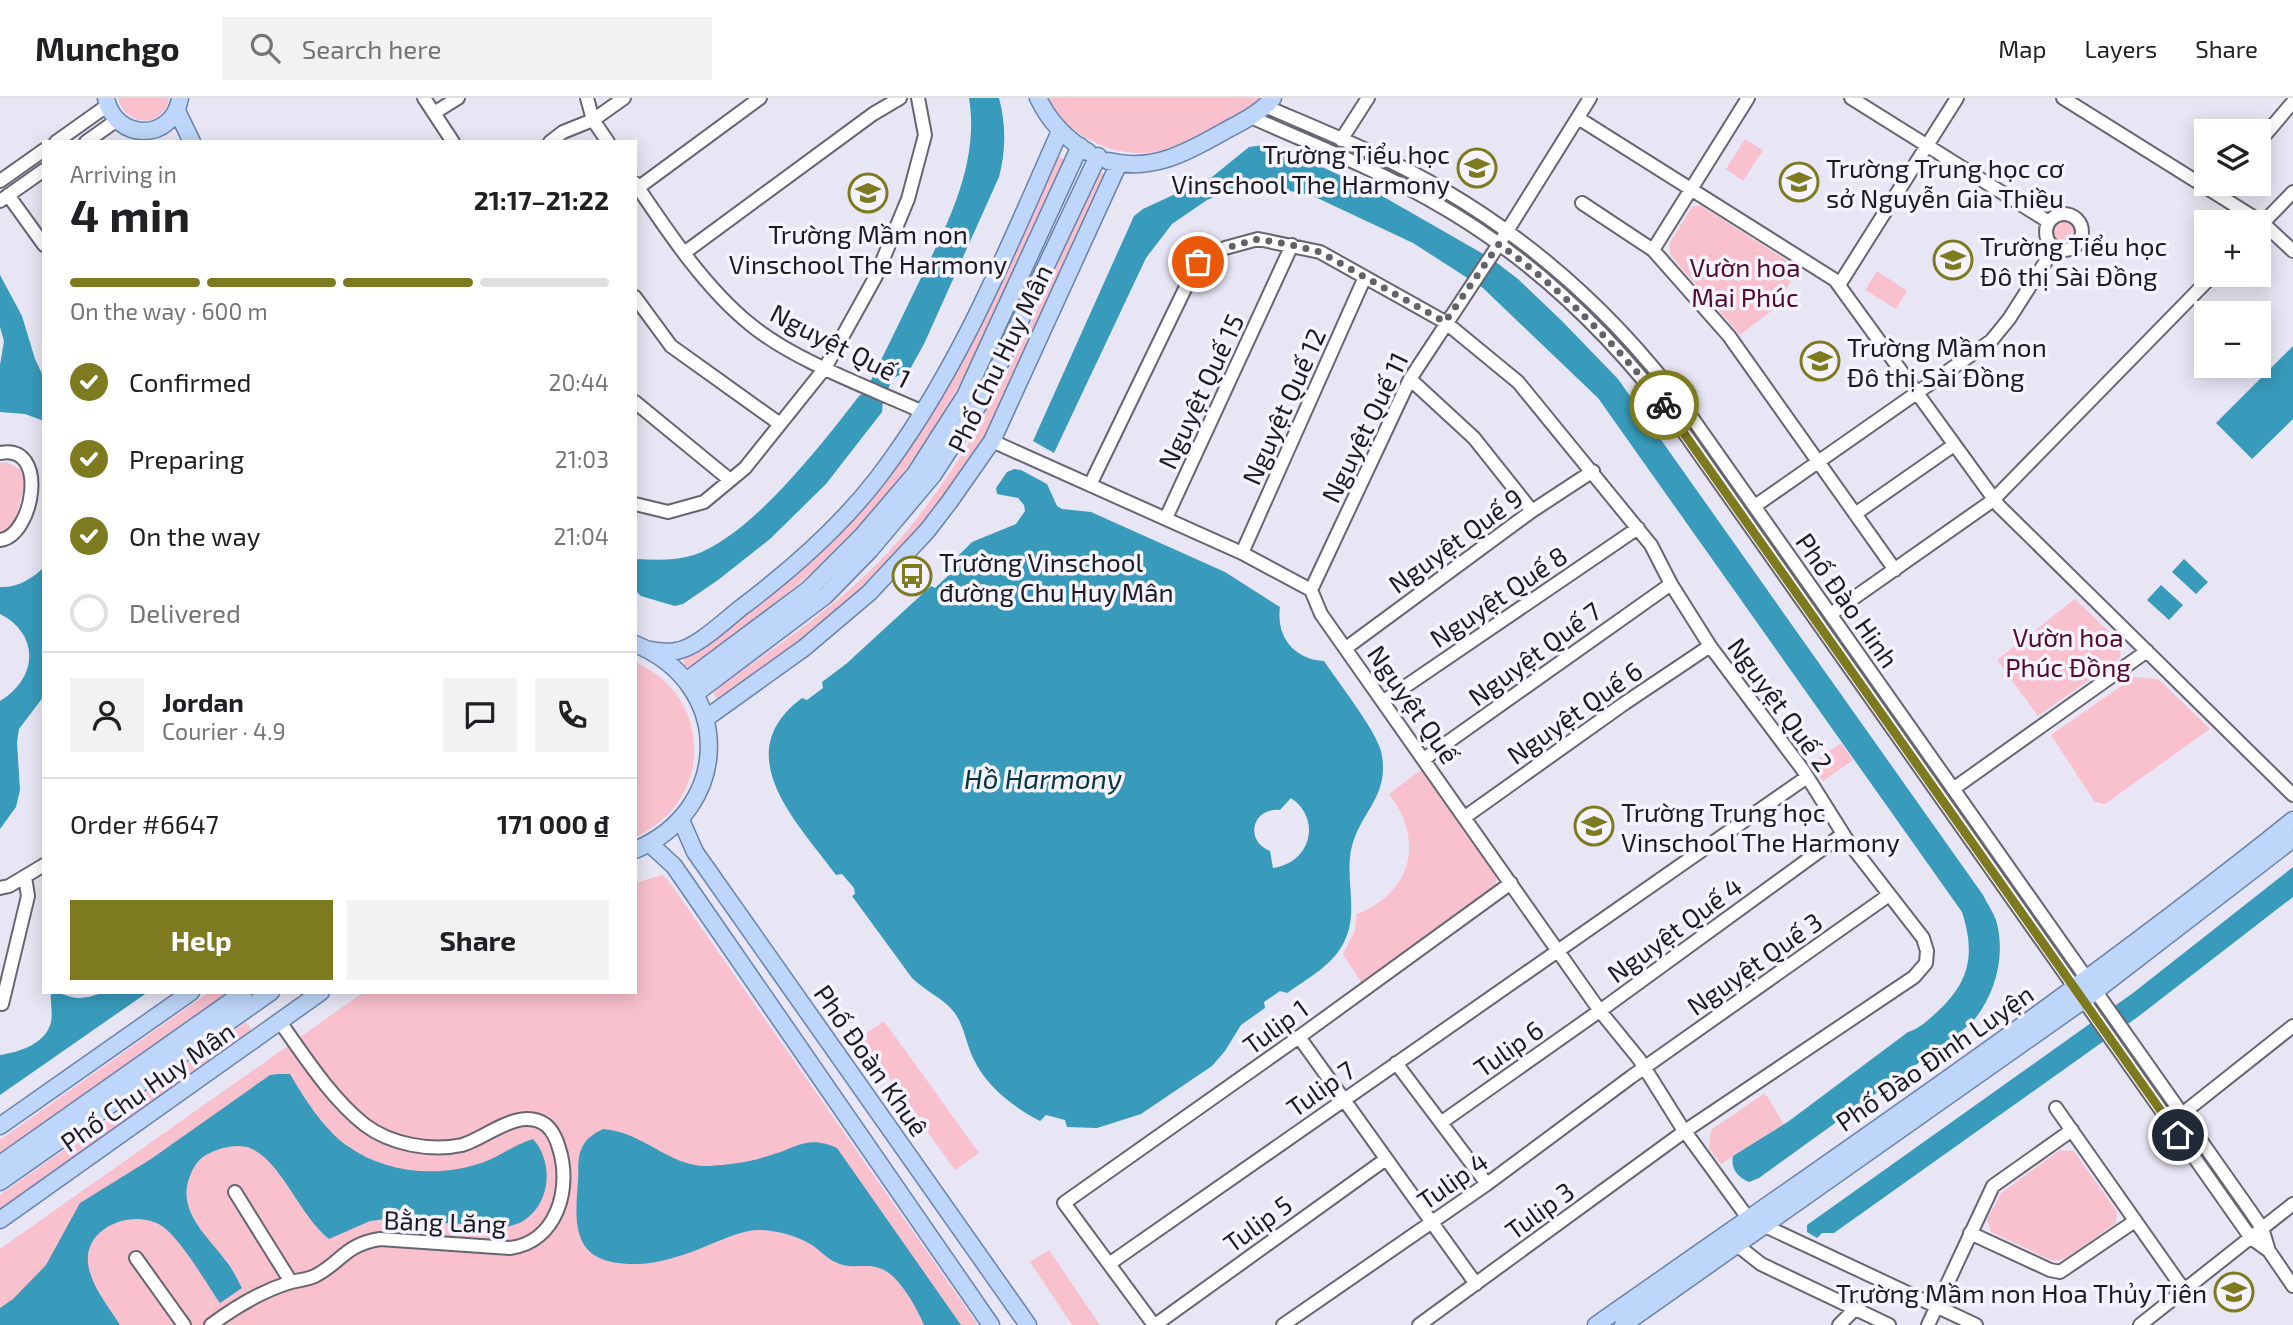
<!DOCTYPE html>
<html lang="en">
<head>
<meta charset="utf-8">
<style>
  body { margin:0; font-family:"Exo 2",sans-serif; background:#f2f2f2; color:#202124; height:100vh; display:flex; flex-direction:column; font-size:26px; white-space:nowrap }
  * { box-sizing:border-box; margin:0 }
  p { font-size:23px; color:#757577 }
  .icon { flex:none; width:38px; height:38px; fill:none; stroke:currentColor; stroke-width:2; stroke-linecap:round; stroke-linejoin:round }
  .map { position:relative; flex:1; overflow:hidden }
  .details { position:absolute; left:42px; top:42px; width:595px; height:854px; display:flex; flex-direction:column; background:#fff; border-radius:0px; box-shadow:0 4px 18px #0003 }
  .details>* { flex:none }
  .controls { position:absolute; left:2194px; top:21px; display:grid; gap:14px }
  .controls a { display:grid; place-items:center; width:77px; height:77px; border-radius:0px; background:#fff; box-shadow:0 4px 18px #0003; font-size:35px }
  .pin { position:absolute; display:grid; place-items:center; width:60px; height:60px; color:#fff; margin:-30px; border:4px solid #fff; border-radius:50%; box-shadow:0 2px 7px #0007 }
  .courier { position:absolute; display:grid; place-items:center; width:70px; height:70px; margin:-35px; border:5px solid #7e7a20; border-radius:50%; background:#fff; color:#222; box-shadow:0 2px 9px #0007 }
  .overview em { font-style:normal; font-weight:700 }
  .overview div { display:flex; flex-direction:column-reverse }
  .overview { display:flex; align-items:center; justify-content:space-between; height:119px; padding:0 28px }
  h1 { font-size:46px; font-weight:700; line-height:52px }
  .bar { display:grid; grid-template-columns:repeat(4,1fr); gap:10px 7px; align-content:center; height:84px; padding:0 28px }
  .bar i { height:9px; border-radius:5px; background:#e0e0e0 }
  .bar .on { background:#7e7a20 }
  .bar p { grid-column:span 4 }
  .line { display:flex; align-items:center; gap:18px; padding:0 28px; border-top:2px solid #e0e0e0 }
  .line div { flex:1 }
  .round { display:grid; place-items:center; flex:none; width:74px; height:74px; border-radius:0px; background:#f2f2f2 }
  ol { padding:0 28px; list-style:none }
  li { display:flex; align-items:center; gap:21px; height:77px }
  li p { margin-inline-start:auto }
  li .icon { padding:7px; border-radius:50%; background:#7e7a20; color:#fff; stroke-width:4 }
  li:last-child { color:#757577 }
  li i { width:38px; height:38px; border:4px solid #e0e0e0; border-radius:50% }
  .primary-button { display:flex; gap:14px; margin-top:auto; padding:14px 28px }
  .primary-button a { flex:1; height:80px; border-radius:0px; background:#7e7a20; color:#fff; font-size:28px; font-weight:700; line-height:80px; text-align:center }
  .primary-button a+a { background:#f2f2f2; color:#202124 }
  header { display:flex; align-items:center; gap:42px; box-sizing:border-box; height:98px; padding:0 35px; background:#fff; border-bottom:2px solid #e0e0e0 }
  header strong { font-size:33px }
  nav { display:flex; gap:38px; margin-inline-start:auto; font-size:24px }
  .search { width:490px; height:63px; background:#f2f2f2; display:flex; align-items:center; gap:18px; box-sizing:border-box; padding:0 24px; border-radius:0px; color:#757577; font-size:26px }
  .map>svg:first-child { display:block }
  .green { fill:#f9c0ce }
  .water { fill:#389bbb; fill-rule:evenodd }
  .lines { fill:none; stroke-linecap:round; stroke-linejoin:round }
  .minor-casing { stroke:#676572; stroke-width:16 }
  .major-casing { stroke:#6882aa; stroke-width:19 }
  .minor { stroke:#fff; stroke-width:12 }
  .major { stroke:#bdd6f9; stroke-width:16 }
  .done { stroke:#63626a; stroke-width:7; stroke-dasharray:0 12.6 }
  .route { stroke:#7e7a20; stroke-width:9 }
  .labels { text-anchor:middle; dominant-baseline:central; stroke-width:7; stroke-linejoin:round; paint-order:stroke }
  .poi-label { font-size:26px; fill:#1c1b20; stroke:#f5f3ff; text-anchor:start }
  .park-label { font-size:26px; fill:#540c29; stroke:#f5f3ff }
  .street-label { font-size:26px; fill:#1c1b20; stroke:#f5f3ff }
  .water-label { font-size:28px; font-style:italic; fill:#073543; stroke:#f5f3ff }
</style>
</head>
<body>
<header>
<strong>Munchgo</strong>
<div class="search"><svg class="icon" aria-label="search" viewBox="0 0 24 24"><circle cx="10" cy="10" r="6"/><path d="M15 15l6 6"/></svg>Search here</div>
<nav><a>Map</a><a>Layers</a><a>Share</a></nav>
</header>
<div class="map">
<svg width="2293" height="1227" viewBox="0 0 2293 1227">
  <rect width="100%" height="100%" fill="#e8e6f4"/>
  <path class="green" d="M118,0H169C164,31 124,29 118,0Z
    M1049,0H1264C1245,15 1187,46 1164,52C1121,64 1067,40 1049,0Z
    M1745,41L1763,52L1743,83L1726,71Z
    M1057,58L1064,61L1065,65C1008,193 955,322 860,428C816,476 762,515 711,555L690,570L684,567V559L886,378Z
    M1101,74L1107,78L986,341L951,392L895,462L798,547L721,601L716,600L714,596L715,592C770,553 827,515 875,468C982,360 1036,212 1097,76Z
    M1700,107L1799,170L1774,211L1740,237L1671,158L1669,146L1692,109Z
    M2051 134a13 13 0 1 1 26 0a13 13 0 1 1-26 0Z
    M1877,173L1907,193L1896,211L1865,192Z
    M6,364L21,372L25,382L24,389L14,426L10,431L0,435V365Z
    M2075,501L2121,545L2120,560L2038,618L1997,562Z
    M635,564C714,598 714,705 635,739Z
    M2134,579L2158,581L2210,631L2105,706L2095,704L2051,637Z
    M1841,645L1853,662L1823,683L1810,666Z
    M1421,672L1493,769C1499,780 1497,786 1489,795L1361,884L1343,856L1355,832L1357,816C1412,794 1425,743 1389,696Z
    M662,777L668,782L978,1227H0V1151L364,894H635V785Z
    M209,894L229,896L0,1056V1042Z
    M884,923L979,1055L955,1072L860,940Z
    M246,924L253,934L0,1111V1097Z
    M1765,995L1784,1026L1721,1066L1709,1050L1711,1032Z
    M2060,1052L2074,1053L2117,1114L2116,1125L2065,1161L2053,1163L1991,1134L1987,1122L2001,1095Z
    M1049,1152L1100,1227H1072L1030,1164Z"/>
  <path class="water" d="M969,0H999C1006,26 1006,53 999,79L924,246L909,273L893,280L883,302L882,314L826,386L770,441L718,482L683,506L675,508L661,504L641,498L636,493L635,461C655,462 675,463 694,457C752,437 822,346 859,298L865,294C883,259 900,223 917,188C946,129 980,67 969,0Z
    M1263,47L1276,48L1370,91L1492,161L1518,181L1562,223L1618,281L1983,797C1987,805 1993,814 1996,822C2006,856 1996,895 1974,922C1968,928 1960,934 1953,940L1759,1080L1749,1084C1739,1080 1730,1071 1733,1058L1789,1023L1908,934C1919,931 1927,923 1936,915C1969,885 1976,858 1962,814L1598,300L1483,190L1413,145L1311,97L1269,89L1227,94L1207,102L1172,126L1146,160L1054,355L1033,343L1134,118L1143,111L1212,79L1249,49Z
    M0,177L22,218L35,261L44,280V323L25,316L0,314V267L4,243L0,229Z
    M2293,248V321L2252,361L2216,325Z
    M1014,371L1021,372L1047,386L1057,408L1062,411L1091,414L1225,474L1280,509C1276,539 1294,561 1324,563C1338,584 1375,631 1381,653C1391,697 1361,713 1352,748C1344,779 1359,812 1345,842C1334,867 1308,880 1287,895L1280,893L1264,904L1265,910L1241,927L1225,953L1212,968L1141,1016L1097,1030L1067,1029L1065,1022L1046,1017L1040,1023C1012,1008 987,989 973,960C966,945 964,927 954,914C943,900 925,893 912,880L852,798L855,796L854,790L842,776L836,777C797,724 727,656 802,600L807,602L823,590L822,584L846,566L931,488L935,490L952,474L949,467L972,444L1016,426L1025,413L1024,407L1018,400L997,396L996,390L1007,374ZM1291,700C1322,721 1311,765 1273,770L1270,753C1244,743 1252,709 1280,712Z
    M2184,461L2208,484L2196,496L2172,474Z
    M44,469V598L19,631L17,644L20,692L16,709L0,731V603C37,581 41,537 0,516V489C17,490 32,481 44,469Z
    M2161,487L2183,507L2169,522L2147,502Z
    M2293,769V799L2139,918L1834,1135H1822L1817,1140L1807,1134V1127L2133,895Z
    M51,894C62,894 68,900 79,900C89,900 97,896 107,894C120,892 135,894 148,894L0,997V957C19,954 46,946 51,924C53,915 50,904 51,894Z
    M278,976H290C304,1000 323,1030 346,1047C386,1076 439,1080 484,1064C501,1058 515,1046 533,1041C554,1064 551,1106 523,1123C519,1126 512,1127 507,1129L386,1121L370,1123L329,1141C300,1118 282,1065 252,1051C240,1045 222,1049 210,1055C200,1059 194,1067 190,1078C175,1114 211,1141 229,1167C234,1174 238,1183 242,1190L220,1205C206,1185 181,1141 162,1128C132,1109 79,1131 89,1171C94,1192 109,1209 120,1227H0V1210L13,1201L46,1167L80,1105L151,1061L270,977Z
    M603,1031C644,1034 669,1069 708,1068C729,1067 751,1064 771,1057C799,1049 807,1037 837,1050L961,1227H924C917,1210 898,1175 879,1170C868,1166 854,1170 843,1167C830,1164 822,1154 812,1147C797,1138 779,1133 762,1132C744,1131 727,1140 711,1146C678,1160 644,1172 608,1163C570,1153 576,1114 578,1083C579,1074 577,1061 581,1052C585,1041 593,1036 603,1031Z"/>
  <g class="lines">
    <defs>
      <path id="minor" d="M424,0L453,44
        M587,0L593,22L608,44
        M1851,0L2049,124
        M2063,0L2263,125L2293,153
        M1265,8C1325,34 1388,59 1444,92C1541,149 1622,224 1688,314L2249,1111L2262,1130L2269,1153L2293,1188
        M434,15L458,0
        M1251,19C1311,46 1373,70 1430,102C1529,157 1611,236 1678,326L2251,1140L2269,1153
        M1578,20L1835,182L1999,408L2293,697
        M1341,42L1368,0
        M56,44L108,7
        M86,44L117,22
        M550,44L563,34L593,22L624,0
        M2259,44L2293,4
        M0,83L44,52
        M635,85C668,134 705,190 751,227C795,263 870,290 923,314
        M635,92L760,0
        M8,97L44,147
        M0,103L44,72
        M1582,105L1653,152L1748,0
        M2046 134a18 18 0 1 1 36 0a18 18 0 1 1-36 0Z
        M2259,129L2293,94
        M1653,152L1729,238L1895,472
        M684,155L873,16L900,0
        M1839,187L1957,0
        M635,199L671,248L780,326
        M1410,281L1474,340L1532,413
        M635,304L730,382
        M992,343L1242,455L1311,492L1321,516L1600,913L1639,961L1681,1028L1748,1120L1976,1227
        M0,355C50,345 33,439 0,442
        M1090,387L1198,164L1225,150L1258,141L1320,154L1445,224L1518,284L1651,447L1671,486L1710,548L1803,672L1847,742L1923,840L1927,853L1926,865L1914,879L1685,1033L1419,1227
        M635,406L668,414L704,404L745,370L825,270L876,178L908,101L925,37L918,0
        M1755,408L1991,243L2009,221L2055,149
        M1855,416L1954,347
        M1166,420L1292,147
        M1242,455L1365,179
        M1311,492L1410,281L1499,146L1590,0
        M1831,516L1992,403L2213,177
        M1346,550L1532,413L1593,373
        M1384,603L1638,430
        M1424,661L1671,486
        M1953,691L2147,553
        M1465,719L1625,605L1710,548
        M0,790L9,788L44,767
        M2,906L28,798L25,779
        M1299,939L1476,1186
        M1396,965L1487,1086
        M2056,1010L2184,1192
        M2182,1016L2293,928
        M1442,1024L1608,907L1843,736
        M235,1094L291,1184
        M1970,1135L2050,1172L2060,1174L2135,1123
        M1737,1147L1761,1166L1889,1227
        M136,1160L184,1227
        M1109,1166L1807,679
        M211,1227C235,1209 260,1194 288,1185C297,1182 306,1182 315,1178C343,1163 344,1147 380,1141L510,1150C557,1144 572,1090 559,1050C557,1042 552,1032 546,1027C519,1008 487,1040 462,1047C431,1054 390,1046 365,1027C331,1000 305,959 280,924
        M1154,1227L1064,1105L1299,939L1511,785
        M1155,1227L1386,1061
        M1283,1227L1487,1086L1631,979L1889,797
        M1839,1227L1855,1211
        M1928,1227L1993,1088L2072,1032
        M2140,1227L2293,1106"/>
      <path id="major" d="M106,0C115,44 173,44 180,0
        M1038,0C1049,23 1066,41 1088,54
        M177,13L192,44
        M1108,63C1152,74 1186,55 1223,34C1241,24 1259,16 1273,0
        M635,546C734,586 733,711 635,752
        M650,552C658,553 667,555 676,553C697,550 725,522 742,509C791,472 839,430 877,381C958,276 1007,152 1060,33
        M686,583L809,491L862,438L915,376L965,298L1080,48
        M695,596L825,498L870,452L933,377L985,297L1098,58
        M705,621L804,550L869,495L927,433L950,403L992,343L1119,65
        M681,722L695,754L1028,1227
        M650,746L674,768L991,1227
        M0,1028L191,894
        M0,1066L244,894
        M0,1084L271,894
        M0,1122L321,894
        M1596,1227C1831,1062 2069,902 2293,722
        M1623,1227L2084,902L2293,741"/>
    </defs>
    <use href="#minor" class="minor-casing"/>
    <use href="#major" class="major-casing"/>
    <use href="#minor" class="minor"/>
    <use href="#major" class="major"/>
  </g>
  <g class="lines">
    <path class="done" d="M1198,164L1226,150L1258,141L1292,147L1320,154L1445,224L1499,146C1562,192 1616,246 1664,307"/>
    <path class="route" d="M1664,307L2178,1037"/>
  </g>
  <defs>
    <symbol id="school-ring" viewBox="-11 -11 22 22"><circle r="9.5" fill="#f5f3ff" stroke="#7e7a20" stroke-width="1.5"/><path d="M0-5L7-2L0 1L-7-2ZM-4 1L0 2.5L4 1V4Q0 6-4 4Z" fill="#7e7a20"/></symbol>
    <symbol id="bus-ring" viewBox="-11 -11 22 22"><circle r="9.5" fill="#f5f3ff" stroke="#7e7a20" stroke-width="1.5"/><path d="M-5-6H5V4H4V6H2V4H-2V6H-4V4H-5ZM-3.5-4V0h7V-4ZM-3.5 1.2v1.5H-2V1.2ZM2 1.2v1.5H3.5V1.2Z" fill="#7e7a20"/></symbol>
  </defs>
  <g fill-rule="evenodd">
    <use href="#school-ring" x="1455" y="48" width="44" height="44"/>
    <use href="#school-ring" x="1777" y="62" width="44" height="44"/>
    <use href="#school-ring" x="846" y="73" width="44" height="44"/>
    <use href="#school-ring" x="1931" y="140" width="44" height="44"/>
    <use href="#school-ring" x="1798" y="241" width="44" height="44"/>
    <use href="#bus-ring" x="890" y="456" width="44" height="44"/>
    <use href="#school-ring" x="1572" y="706" width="44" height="44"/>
    <use href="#school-ring" x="2212" y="1172" width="44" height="44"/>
  </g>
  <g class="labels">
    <g class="poi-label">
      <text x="1450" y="55" text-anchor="end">Trường Tiểu học<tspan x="1450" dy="30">Vinschool The Harmony</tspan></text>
      <text x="1826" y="69">Trường Trung học cơ<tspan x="1826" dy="30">sở Nguyễn Gia Thiều</tspan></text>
      <text x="868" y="135" text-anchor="middle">Trường Mầm non<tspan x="868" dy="30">Vinschool The Harmony</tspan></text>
      <text x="1980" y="147">Trường Tiểu học<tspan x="1980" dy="30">Đô thị Sài Đồng</tspan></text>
      <text x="1847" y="248">Trường Mầm non<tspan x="1847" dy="30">Đô thị Sài Đồng</tspan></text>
      <text x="939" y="463">Trường Vinschool<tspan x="939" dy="30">đường Chu Huy Mân</tspan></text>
      <text x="1621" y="713">Trường Trung học<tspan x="1621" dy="30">Vinschool The Harmony</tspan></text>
      <text x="2207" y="1194" text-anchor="end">Trường Mầm non Hoa Thủy Tiên</text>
    </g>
    <g class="park-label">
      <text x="1745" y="168">Vườn hoa<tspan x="1745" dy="30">Mai Phúc</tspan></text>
      <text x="2068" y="538">Vườn hoa<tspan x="2068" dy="30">Phúc Đồng</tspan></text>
    </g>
    <g class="street-label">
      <text transform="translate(841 247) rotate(27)">Nguyệt Quế 1</text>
      <text transform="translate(999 260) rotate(-64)">Phố Chu Huy Mân</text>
      <text transform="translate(1200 293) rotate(-65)">Nguyệt Quế 15</text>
      <text transform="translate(1283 308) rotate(-66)">Nguyệt Quế 12</text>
      <text transform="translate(1364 329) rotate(-64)">Nguyệt Quế 11</text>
      <text transform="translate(1455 442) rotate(-36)">Nguyệt Quế 9</text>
      <text transform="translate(1498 498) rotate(-34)">Nguyệt Quế 8</text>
      <text transform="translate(1848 502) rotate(55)">Phố Đào Hinh</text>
      <text transform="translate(1534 555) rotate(-36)">Nguyệt Quế 7</text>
      <text transform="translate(1414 606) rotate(55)">Nguyệt Quế</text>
      <text transform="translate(1781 606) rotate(54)">Nguyệt Quế 2</text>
      <text transform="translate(1574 614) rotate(-35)">Nguyệt Quế 6</text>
      <text transform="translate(1674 831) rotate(-36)">Nguyệt Quế 4</text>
      <text transform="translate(1754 865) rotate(-35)">Nguyệt Quế 3</text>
      <text transform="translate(1275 928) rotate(-36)">Tulip 1</text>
      <text transform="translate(1508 950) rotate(-35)">Tulip 6</text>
      <text transform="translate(1934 959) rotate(-35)">Phố Đào Đình Luyện</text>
      <text transform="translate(872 962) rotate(55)">Phố Đoàn Khuê</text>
      <text transform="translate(147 988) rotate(-35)">Phố Chu Huy Mân</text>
      <text transform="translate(1320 990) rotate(-35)">Tulip 7</text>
      <text transform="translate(1452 1082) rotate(-35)">Tulip 4</text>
      <text transform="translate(1539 1112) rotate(-36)">Tulip 3</text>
      <text transform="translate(445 1123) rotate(2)">Bằng Lăng</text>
      <text transform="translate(1257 1125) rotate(-36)">Tulip 5</text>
    </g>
    <g class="water-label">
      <text x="1043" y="680">Hồ Harmony</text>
    </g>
  </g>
</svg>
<div class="controls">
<a><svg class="icon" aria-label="layers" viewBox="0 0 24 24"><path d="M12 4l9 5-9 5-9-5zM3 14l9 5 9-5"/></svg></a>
<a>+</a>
<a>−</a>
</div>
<div class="pin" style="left:1198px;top:164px;background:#ea580c"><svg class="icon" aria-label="bag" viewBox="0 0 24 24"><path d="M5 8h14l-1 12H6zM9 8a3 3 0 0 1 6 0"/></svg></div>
<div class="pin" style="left:2178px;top:1037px;background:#1f2937"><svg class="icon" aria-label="home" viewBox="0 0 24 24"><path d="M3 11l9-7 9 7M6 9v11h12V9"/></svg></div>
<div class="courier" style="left:1664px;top:307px"><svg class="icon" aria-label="bike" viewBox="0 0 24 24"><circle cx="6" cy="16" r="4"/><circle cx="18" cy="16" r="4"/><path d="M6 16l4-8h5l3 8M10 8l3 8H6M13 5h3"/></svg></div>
<section class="details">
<div class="overview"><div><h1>4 min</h1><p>Arriving in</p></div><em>21:17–21:22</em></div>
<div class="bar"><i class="on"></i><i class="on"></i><i class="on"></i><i></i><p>On the way · 600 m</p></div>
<ol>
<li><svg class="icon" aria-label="check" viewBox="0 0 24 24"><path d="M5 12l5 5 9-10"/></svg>Confirmed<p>20:44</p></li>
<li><svg class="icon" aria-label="check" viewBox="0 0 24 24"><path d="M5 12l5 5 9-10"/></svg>Preparing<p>21:03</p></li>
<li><svg class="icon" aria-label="check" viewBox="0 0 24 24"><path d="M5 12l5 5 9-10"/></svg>On the way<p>21:04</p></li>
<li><i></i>Delivered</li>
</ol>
<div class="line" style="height:126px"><a class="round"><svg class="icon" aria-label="person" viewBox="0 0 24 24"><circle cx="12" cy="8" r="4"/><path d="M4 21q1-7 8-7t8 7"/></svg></a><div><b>Jordan</b><p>Courier · 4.9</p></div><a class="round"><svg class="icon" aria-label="chat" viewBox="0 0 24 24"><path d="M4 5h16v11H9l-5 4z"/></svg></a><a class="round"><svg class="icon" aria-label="phone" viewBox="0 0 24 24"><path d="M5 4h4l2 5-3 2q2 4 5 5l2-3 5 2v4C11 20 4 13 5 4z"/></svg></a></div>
<div class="line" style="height:91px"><div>Order #6647</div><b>171 000 ₫</b></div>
<div class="primary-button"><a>Help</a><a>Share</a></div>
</section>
</div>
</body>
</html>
